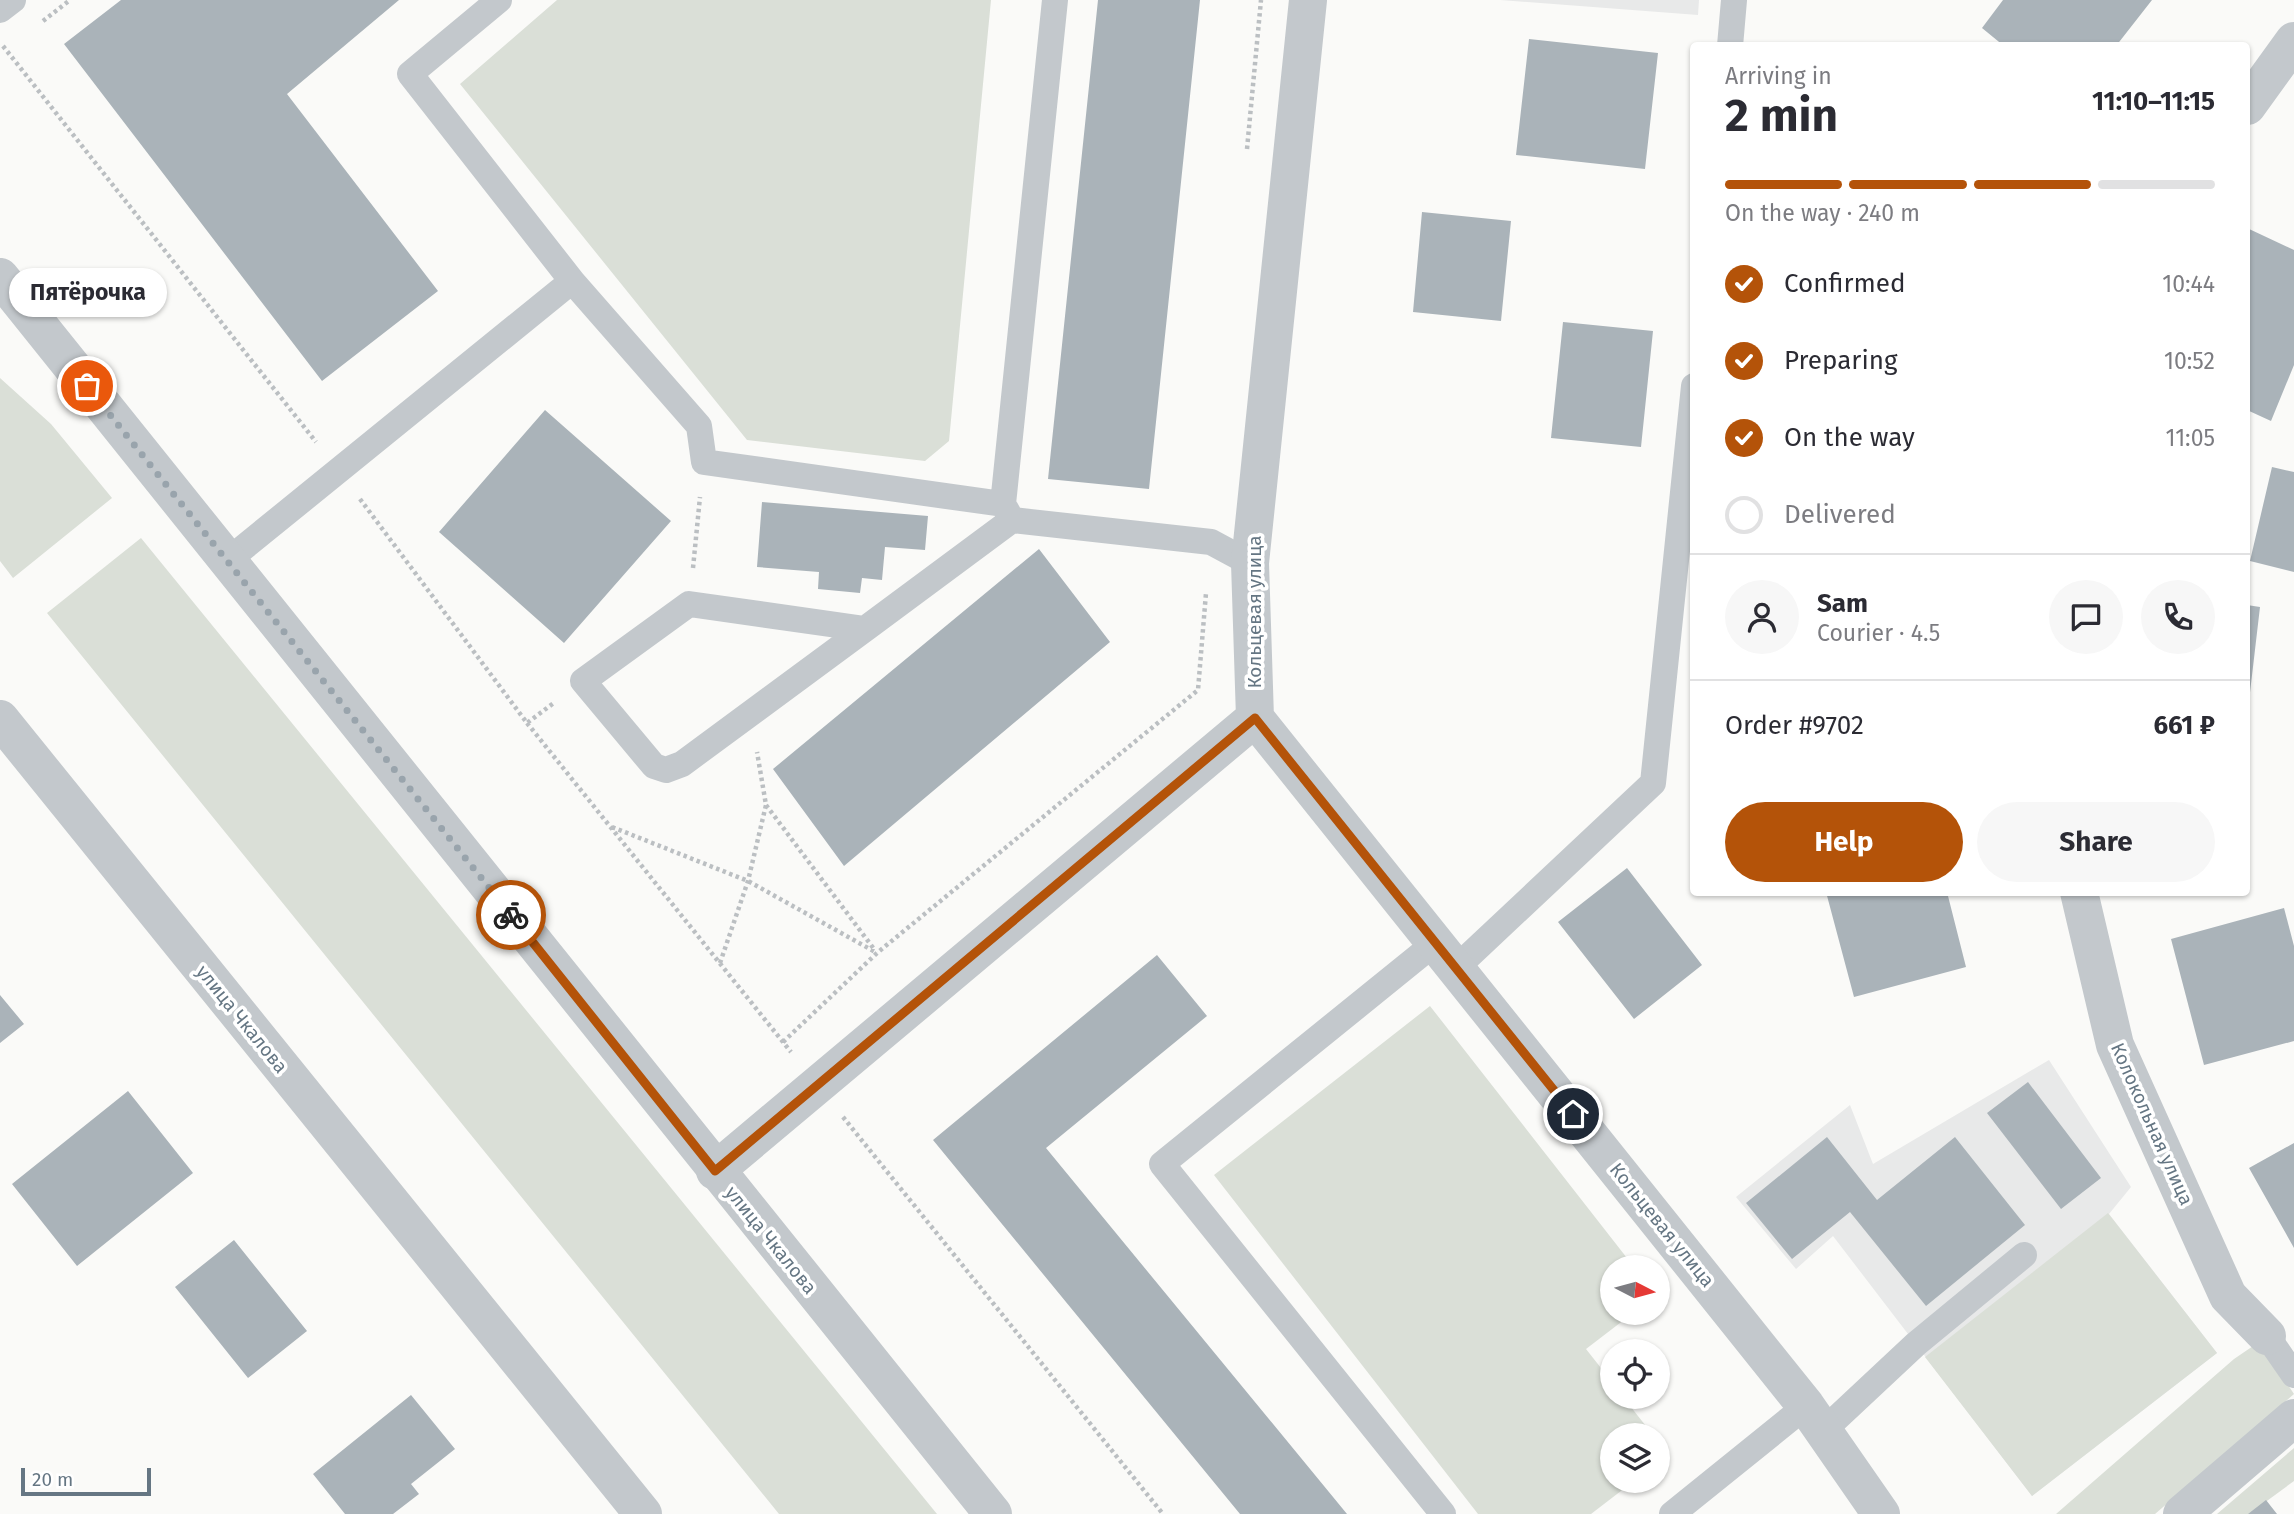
<!DOCTYPE html>
<html lang="en">
<head>
<meta charset="utf-8">
<style>
  body { margin:0; font-family:"Fira Sans",sans-serif; background:#f7f7f7; color:#2b2b33; height:100vh; display:flex; flex-direction:column; font-size:26px; white-space:nowrap }
  * { box-sizing:border-box; margin:0 }
  p { font-size:23px; color:#7c7c81 }
  .icon { flex:none; width:38px; height:38px; fill:none; stroke:currentColor; stroke-width:2; stroke-linecap:round; stroke-linejoin:round }
  .map { position:relative; flex:1; overflow:hidden }
  .drawer { position:absolute; left:1690px; top:42px; width:560px; height:854px; display:flex; flex-direction:column; background:#fff; border-radius:7px; box-shadow:0 2px 5px #0004 }
  .drawer>* { flex:none }
  .needle { width:46px; rotate:96deg }
  .fabs { position:absolute; left:1600px; top:1255px; display:grid; gap:14px }
  .fabs a { display:grid; place-items:center; width:70px; height:70px; border-radius:50%; background:#fff; box-shadow:0 2px 5px #0004; font-size:35px }
  .scale { position:absolute; left:21px; bottom:18px; width:130px; box-sizing:border-box; padding-left:7px; border:4px solid #657683; border-top:0; font-size:19px; line-height:24px; white-space:nowrap; color:#657683; -webkit-text-stroke:5px #fff; paint-order:stroke }
  .pin { position:absolute; display:grid; place-items:center; width:60px; height:60px; color:#fff; margin:-30px; border:4px solid #fff; border-radius:50%; box-shadow:0 2px 7px #0007 }
  .courier { position:absolute; display:grid; place-items:center; width:70px; height:70px; margin:-35px; border:5px solid #b45309; border-radius:50%; background:#fff; color:#222; box-shadow:0 2px 9px #0007 }
  .bubble { position:absolute; height:49px; border-radius:24px; background:#fff; box-shadow:0 2px 5px #0004; font-size:23px; font-weight:700; line-height:49px; text-align:center }
  .headline em { font-style:normal; font-weight:700 }
  .headline div { display:flex; flex-direction:column-reverse }
  .headline { display:flex; align-items:center; justify-content:space-between; height:119px; padding:0 35px }
  h1 { font-size:46px; font-weight:700; line-height:52px }
  .bar { display:grid; grid-template-columns:repeat(4,1fr); gap:10px 7px; align-content:center; height:84px; padding:0 35px }
  .bar i { height:9px; border-radius:5px; background:#e1e1e2 }
  .bar .active { background:#b45309 }
  .bar p { grid-column:span 4 }
  .line { display:flex; align-items:center; gap:18px; padding:0 35px; border-top:2px solid #e1e1e2 }
  .line div { flex:1 }
  .round { display:grid; place-items:center; flex:none; width:74px; height:74px; border-radius:37px; background:#f7f7f7 }
  ol { padding:0 35px; list-style:none }
  li { display:flex; align-items:center; gap:21px; height:77px }
  li p { margin-inline-start:auto }
  li .icon { padding:7px; border-radius:50%; background:#b45309; color:#fff; stroke-width:4 }
  li:last-child { color:#7c7c81 }
  li i { width:38px; height:38px; border:4px solid #e1e1e2; border-radius:50% }
  .action { display:flex; gap:14px; margin-top:auto; padding:14px 35px }
  .action a { flex:1; height:80px; border-radius:42px; background:#b45309; color:#fff; font-size:28px; font-weight:700; line-height:80px; text-align:center }
  .action a+a { background:#f7f7f7; color:#2b2b33 }
  .map>svg:first-child { display:block }
  .built { fill:#e8e9e9 }
  .green { fill:#dadfd7 }
  .building { fill:#aab3b9 }
  .lines { fill:none; stroke-linecap:round; stroke-linejoin:round }
  .path { stroke:#bbbfc2; stroke-width:4.5; stroke-dasharray:3.5 3.5; stroke-linecap:butt }
  .service { stroke:#c3c8cc; stroke-width:26 }
  .pedestrian { stroke:#c3c8cc; stroke-width:38 }
  .minor { stroke:#c3c8cc; stroke-width:38 }
  .tertiary { stroke:#c3c8cc; stroke-width:38 }
  .done { stroke:#99a4ac; stroke-width:7; stroke-dasharray:0 12.6 }
  .route { stroke:#b45309; stroke-width:9 }
  .labels { text-anchor:middle; dominant-baseline:central; stroke-width:7; stroke-linejoin:round; paint-order:stroke }
  .street-label { font-size:19px; fill:#657683; stroke:#fff }
</style>
</head>
<body>
<div class="map">
<svg width="2294" height="1514" viewBox="0 0 2294 1514">
  <rect width="100%" height="100%" fill="#fafaf8"/>
  <path class="built" d="M1500,0H1699L1698,15Z
    M2049,1060L2131,1187L2109,1214L2217,1353L2032,1496L1833,1236L1796,1269L1736,1197L1850,1105L1873,1164Z"/>
  <path class="green" d="M557,0H991L949,441L925,461L747,440L460,84Z
    M0,378L51,424L112,498L13,578L0,561Z
    M141,538L937,1514H779L47,613Z
    M1430,1006L1634,1267H1612V1312L1633,1313L1586,1349L1612,1382V1396L1623,1397L1653,1435H1612V1480L1634,1481L1591,1514H1478L1214,1175Z
    M2108,1213L2217,1353L2032,1496L1925,1357Z
    M2259,1342L2294,1394L2155,1514H2056L2234,1359Z
    M2294,1448V1481L2249,1514H2217Z"/>
  <path class="building" d="M121,0H399L287,94L438,291L322,381L64,44Z
    M1098,0H1200L1149,489L1048,479Z
    M2003,0H2152L2116,46H2004L1982,28Z
    M1529,39L1658,53L1645,169L1516,155Z
    M1422,212L1511,221L1501,321L1413,312Z
    M2247,228L2294,250V365L2271,421L2247,410Z
    M1563,322L1653,331L1641,447L1551,438Z
    M545,410L671,521L564,643L439,532Z
    M2272,467L2294,472V572L2250,561Z
    M762,502L928,516L925,550L885,547L882,580L862,578L860,593L818,589L819,572L757,567Z
    M1039,549L1110,642L844,866L773,769Z
    M2247,605L2260,607L2249,701H2247Z
    M1627,868L1702,965L1634,1019L1558,922Z
    M1826,892H1947L1966,967L1854,997Z
    M2284,908L2294,946V1041L2204,1065L2171,939Z
    M1157,955L1207,1016L1046,1148L1347,1514H1240L933,1140Z
    M0,995L24,1024L0,1043Z
    M2028,1082L2101,1178L2061,1209L1987,1113Z
    M128,1091L193,1173L77,1266L12,1184Z
    M1827,1137L1877,1200L1955,1137L2025,1225L1926,1306L1850,1212L1792,1259L1746,1203Z
    M2294,1143V1248L2249,1168Z
    M234,1240L307,1331L248,1378L175,1287Z
    M411,1395L455,1449L411,1484L419,1494L393,1514H345L313,1474Z
    M2266,1500L2277,1514H2248Z"/>
  <g class="lines">
    <path class="path" d="M43,21L70,0
      M3,46L316,442
      M1247,149L1261,0
      M360,499L527,723L555,702
      M693,568L700,497
      M527,723L791,1052
      M766,805L874,949
      M612,827L748,881L877,953
      M720,963L748,881L766,805L757,752
      M783,1042L877,953L1198,690L1206,593
      M843,1117L1163,1514"/>
    <path class="service" d="M499,0L410,74L572,281L699,426L704,462L1003,504
      M1055,0L1003,504L1012,520L1211,542L1250,563
      M0,10L13,0
      M1730,46L1734,0
      M227,561L572,281
      M865,629L682,764L666,770L654,766L583,681L689,604L865,629L1012,520
      M1435,943L1162,1164L1443,1514
      M1456,968L1653,783L1694,386
      M2267,1336L2294,1375
      M1823,1431L1916,1344L2024,1255
      M1672,1514L1806,1406"/>
    <path class="pedestrian" d="M2182,1514L2294,1418"/>
    <path class="minor" d="M1308,0L1250,563L1255,718L1806,1406L1881,1514
      M2247,106L2294,41
      M0,719L643,1514
      M2079,892L2115,1045L2228,1296L2267,1336
      M715,1171L1255,718"/>
    <path class="tertiary" d="M0,277L993,1514"/>
  </g>
  <g class="lines">
    <path class="done" d="M87,386L511,915"/>
    <path class="route" d="M511,915L715,1171L1255,718L1573,1114"/>
  </g>
  <g class="labels">
    <g class="street-label">
      <text transform="translate(1254 612) rotate(-90)">Кольцевая улица</text>
      <text transform="translate(242 1019) rotate(51)">улица Чкалова</text>
      <text transform="translate(2152 1124) rotate(66)">Колокольная улица</text>
      <text transform="translate(1662 1225) rotate(51)">Кольцевая улица</text>
      <text transform="translate(771 1240) rotate(51)">улица Чкалова</text>
    </g>
  </g>
</svg>
<div class="fabs">
<a><svg class="needle" viewBox="-14 -14 28 28"><path d="M0-13l5 13h-10z" fill="#e53935"/><path d="M0 13l5-13h-10z" fill="#7c7c81"/></svg></a>
<a><svg class="icon" aria-label="locate" viewBox="0 0 24 24"><circle cx="12" cy="12" r="6"/><path d="M12 2v4M12 18v4M2 12h4M18 12h4"/></svg></a>
<a><svg class="icon" aria-label="layers" viewBox="0 0 24 24"><path d="M12 4l9 5-9 5-9-5zM3 14l9 5 9-5"/></svg></a>
</div>
<div class="scale">20 m</div>
<div class="pin" style="left:87px;top:386px;background:#ea580c"><svg class="icon" aria-label="bag" viewBox="0 0 24 24"><path d="M5 8h14l-1 12H6zM9 8a3 3 0 0 1 6 0"/></svg></div>
<div class="pin" style="left:1573px;top:1114px;background:#1f2937"><svg class="icon" aria-label="home" viewBox="0 0 24 24"><path d="M3 11l9-7 9 7M6 9v11h12V9"/></svg></div>
<div class="courier" style="left:511px;top:915px"><svg class="icon" aria-label="bike" viewBox="0 0 24 24"><circle cx="6" cy="16" r="4"/><circle cx="18" cy="16" r="4"/><path d="M6 16l4-8h5l3 8M10 8l3 8H6M13 5h3"/></svg></div>
<div class="bubble" style="left:9px;top:268px;width:158px">Пятёрочка</div>
<section class="drawer">
<div class="headline"><div><h1>2 min</h1><p>Arriving in</p></div><em>11:10–11:15</em></div>
<div class="bar"><i class="active"></i><i class="active"></i><i class="active"></i><i></i><p>On the way · 240 m</p></div>
<ol>
<li><svg class="icon" aria-label="check" viewBox="0 0 24 24"><path d="M5 12l5 5 9-10"/></svg>Confirmed<p>10:44</p></li>
<li><svg class="icon" aria-label="check" viewBox="0 0 24 24"><path d="M5 12l5 5 9-10"/></svg>Preparing<p>10:52</p></li>
<li><svg class="icon" aria-label="check" viewBox="0 0 24 24"><path d="M5 12l5 5 9-10"/></svg>On the way<p>11:05</p></li>
<li><i></i>Delivered</li>
</ol>
<div class="line" style="height:126px"><a class="round"><svg class="icon" aria-label="person" viewBox="0 0 24 24"><circle cx="12" cy="8" r="4"/><path d="M4 21q1-7 8-7t8 7"/></svg></a><div><b>Sam</b><p>Courier · 4.5</p></div><a class="round"><svg class="icon" aria-label="chat" viewBox="0 0 24 24"><path d="M4 5h16v11H9l-5 4z"/></svg></a><a class="round"><svg class="icon" aria-label="phone" viewBox="0 0 24 24"><path d="M5 4h4l2 5-3 2q2 4 5 5l2-3 5 2v4C11 20 4 13 5 4z"/></svg></a></div>
<div class="line" style="height:91px"><div>Order #9702</div><b>661 ₽</b></div>
<div class="action"><a>Help</a><a>Share</a></div>
</section>
</div>
</body>
</html>
